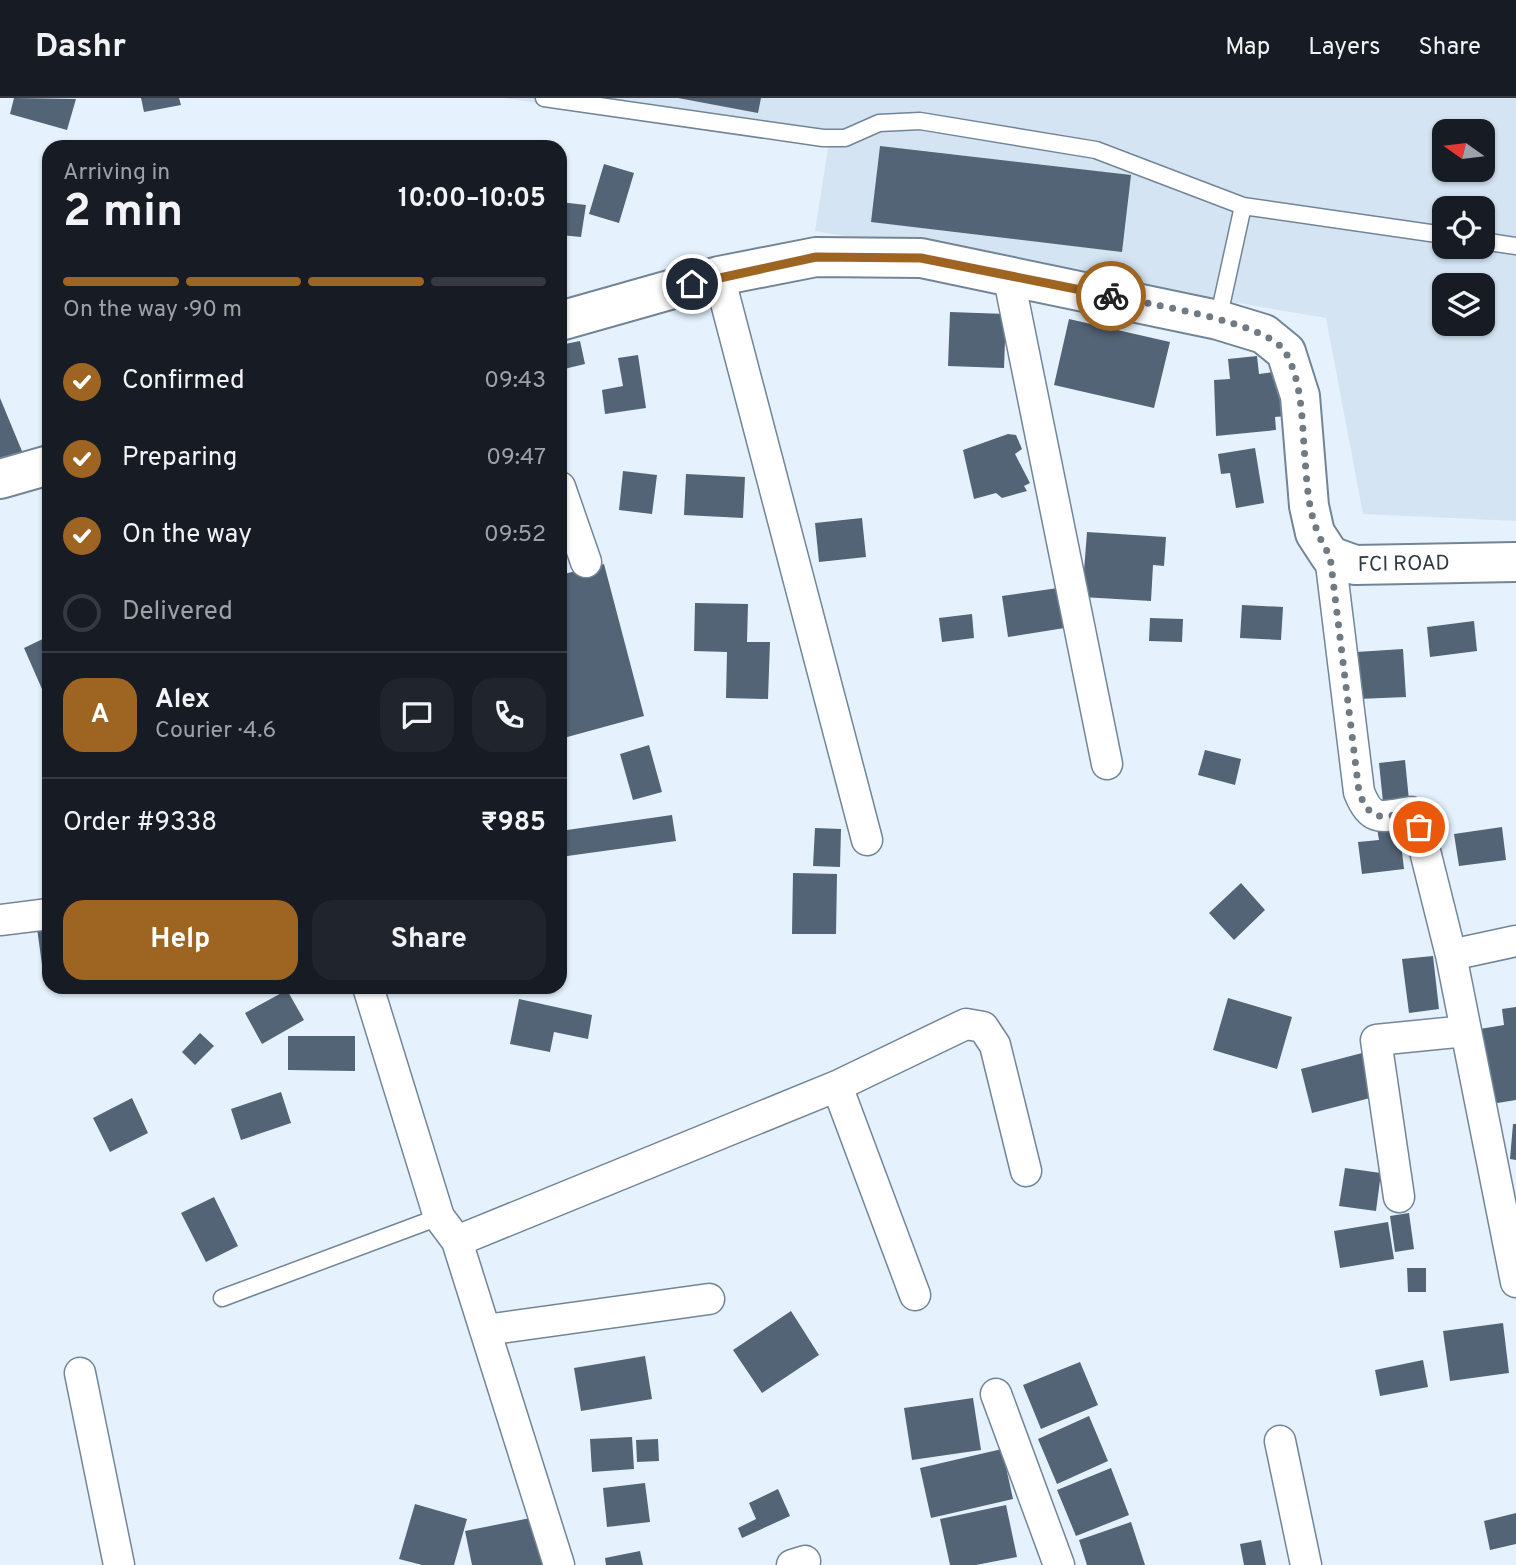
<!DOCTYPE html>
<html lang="en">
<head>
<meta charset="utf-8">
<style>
  body { margin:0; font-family:Overpass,sans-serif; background:#20242c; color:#f1f3f6; height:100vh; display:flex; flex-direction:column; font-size:26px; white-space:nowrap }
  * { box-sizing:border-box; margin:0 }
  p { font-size:23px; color:#9ea1a6 }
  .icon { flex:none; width:38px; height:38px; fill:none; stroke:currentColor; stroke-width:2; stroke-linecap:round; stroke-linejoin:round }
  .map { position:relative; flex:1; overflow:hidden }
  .panel { position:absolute; left:42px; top:42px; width:525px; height:854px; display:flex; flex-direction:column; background:#171b24; border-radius:21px; box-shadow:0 2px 5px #0004 }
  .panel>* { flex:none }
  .needle { width:46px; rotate:284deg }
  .fabs { position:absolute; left:1432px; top:21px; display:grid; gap:14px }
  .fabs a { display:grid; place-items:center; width:63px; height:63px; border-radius:14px; background:#171b24; box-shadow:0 2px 5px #0004; font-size:35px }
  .pin { position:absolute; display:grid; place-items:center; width:60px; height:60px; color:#fff; margin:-30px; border:4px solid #fff; border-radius:50%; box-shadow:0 2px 7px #0007 }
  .courier { position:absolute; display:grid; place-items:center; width:70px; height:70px; margin:-35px; border:5px solid #9e6522; border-radius:50%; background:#fff; color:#222; box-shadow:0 2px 9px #0007 }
  .head em { font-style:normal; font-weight:700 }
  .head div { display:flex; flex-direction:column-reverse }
  .head { display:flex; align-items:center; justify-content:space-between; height:119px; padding:0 21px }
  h1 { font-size:46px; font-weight:700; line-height:52px }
  .bar { display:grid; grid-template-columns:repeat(4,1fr); gap:10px 7px; align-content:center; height:84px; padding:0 21px }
  .bar i { height:9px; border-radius:5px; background:#363941 }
  .bar .active { background:#9e6522 }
  .bar p { grid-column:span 4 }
  .line { display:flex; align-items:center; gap:18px; padding:0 21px; border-top:2px solid #363941 }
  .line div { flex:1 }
  .round { display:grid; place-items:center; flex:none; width:74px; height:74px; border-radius:21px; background:#20242c }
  ol { padding:0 21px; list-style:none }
  li { display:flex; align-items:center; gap:21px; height:77px }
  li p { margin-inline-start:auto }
  li .icon { padding:7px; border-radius:50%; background:#9e6522; color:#fff; stroke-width:4 }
  li:last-child { color:#9ea1a6 }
  li i { width:38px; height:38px; border:4px solid #363941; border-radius:50% }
  .action { display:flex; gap:14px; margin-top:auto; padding:14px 21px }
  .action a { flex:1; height:80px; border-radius:21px; background:#9e6522; color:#fff; font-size:28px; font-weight:700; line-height:80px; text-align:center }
  .action a+a { background:#20242c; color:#f1f3f6 }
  header { display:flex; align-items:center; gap:42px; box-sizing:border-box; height:98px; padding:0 35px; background:#171b24; border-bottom:2px solid #363941 }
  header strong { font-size:33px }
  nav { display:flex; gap:38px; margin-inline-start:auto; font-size:24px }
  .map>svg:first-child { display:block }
  .built { fill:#d4e4f3; fill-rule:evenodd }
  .building { fill:#526475 }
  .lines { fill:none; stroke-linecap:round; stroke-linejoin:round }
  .service-casing { stroke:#728597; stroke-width:19 }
  .minor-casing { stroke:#728597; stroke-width:33 }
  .tertiary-casing { stroke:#728597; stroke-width:42 }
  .service { stroke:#fff; stroke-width:16 }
  .minor { stroke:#fff; stroke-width:30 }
  .tertiary { stroke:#fff; stroke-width:38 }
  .done { stroke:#707a83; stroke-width:7; stroke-dasharray:0 12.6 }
  .route { stroke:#9e6522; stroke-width:9 }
  .labels { text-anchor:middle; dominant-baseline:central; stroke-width:7; stroke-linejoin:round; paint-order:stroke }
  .street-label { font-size:21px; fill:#313941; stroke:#fff }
</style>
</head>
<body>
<header>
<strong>Dashr</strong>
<nav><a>Map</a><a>Layers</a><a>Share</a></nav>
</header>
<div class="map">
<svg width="1516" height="1467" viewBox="0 0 1516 1467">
  <rect width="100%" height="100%" fill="#e5f2fe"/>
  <path class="built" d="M504,0H1516V423L1363,416L1326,220L815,133L828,50ZM1444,33H1482V72H1444ZM1444,110H1482V149H1444ZM1444,187H1482V226H1444Z"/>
  <path class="building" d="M14,0L76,1L67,32L10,16Z
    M141,0H179L181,7L144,14Z
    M678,0H761L758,15Z
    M880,48L1131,77L1122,154L871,124Z
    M604,66L634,75L619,125L589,116Z
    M560,104L586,107L581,139L560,137Z
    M950,214L1006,216L1004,270L948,268Z
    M1069,221L1170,244L1154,310L1054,287Z
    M580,243L585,266L560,272V247Z
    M638,257L646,310L605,316L602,292L623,288L618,260Z
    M1257,258L1259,276L1282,273L1286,318L1275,319L1276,332L1216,338L1214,282L1230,281L1228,261Z
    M0,300L24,358L0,368Z
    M1008,336L1016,337L1022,351L1015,356L1030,385L1024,388L1027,393L1002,400L996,395L974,401L963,352Z
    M1255,350L1264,405L1236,410L1230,375L1221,376L1218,356Z
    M623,373L657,377L652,416L619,412Z
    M686,376L745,379L743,420L684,417Z
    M862,420L866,459L819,464L815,425Z
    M1087,434L1166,439L1164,468L1153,467L1151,503L1082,499Z
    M604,466L644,618L560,641V477Z
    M1065,489L1071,529L1008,539L1002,498Z
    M695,505L748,506L747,544H770L768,601L726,600L727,554L694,553Z
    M1242,507L1283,509L1281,542L1240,540Z
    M972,516L974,540L942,544L939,520Z
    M1150,520L1183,521L1182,544L1149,543Z
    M1474,523L1477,553L1430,559L1427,529Z
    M49,538V607L24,550Z
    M1403,551L1406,599L1358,601L1356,554Z
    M649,647L662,694L633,702L620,656Z
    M1205,652L1241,661L1235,687L1198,677Z
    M1405,662L1409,702L1383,704L1379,665Z
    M672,717L676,743L560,759V733Z
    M1399,728L1404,771L1362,776L1358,744L1379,742L1377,730Z
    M1502,729L1506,762L1459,768L1454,736Z
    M815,730L841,731L840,769L813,768Z
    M793,775L837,776L836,836H792Z
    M1241,785L1265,812L1234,842L1209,815Z
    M49,828V882H44L37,830Z
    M1433,858L1439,911L1409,915L1402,861Z
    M287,892L304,922L262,946L245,915Z
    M1228,900L1292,919L1277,971L1213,952Z
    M519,901L592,917L588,941L554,934L550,954L510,946Z
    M1516,909V1002L1485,1007L1474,932L1504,927L1502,911Z
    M200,935L214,948L195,967L182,954Z
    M288,938H355V973L288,972Z
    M1362,955L1374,999L1312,1015L1301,971Z
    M281,994L291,1025L241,1042L231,1011Z
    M132,1000L148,1035L110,1054L93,1020Z
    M1513,1026H1516V1062L1510,1061Z
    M1345,1070L1381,1075L1376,1113L1339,1108Z
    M214,1099L238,1148L206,1164L181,1115Z
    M1409,1115L1414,1151L1395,1154L1390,1118Z
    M1388,1124L1394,1161L1340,1170L1334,1133Z
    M1407,1170H1426V1194H1408Z
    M791,1213L819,1257L762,1295L733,1252Z
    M1503,1225L1509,1275L1450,1283L1443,1233Z
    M645,1258L652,1301L581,1313L574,1270Z
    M1423,1262L1428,1289L1380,1298L1375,1272Z
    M1080,1264L1098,1307L1041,1331L1023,1287Z
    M973,1300L981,1352L912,1362L904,1310Z
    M1089,1318L1108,1363L1057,1386L1038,1341Z
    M632,1339L634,1371L592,1374L590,1341Z
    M658,1341L659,1363L637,1364L636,1342Z
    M1002,1351L1013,1401L931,1420L920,1370Z
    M1111,1370L1129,1417L1076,1438L1057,1392Z
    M645,1385L650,1424L607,1429L603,1390Z
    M778,1391L790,1418L742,1440L738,1430L756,1421L749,1405Z
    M415,1406L467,1421L454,1467H422L399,1461Z
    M1006,1407L1017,1459L976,1467H950L940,1421Z
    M1516,1415V1446L1490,1452L1484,1423Z
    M540,1418L550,1467H472L465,1433Z
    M1131,1424L1145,1467H1087L1079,1442Z
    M1261,1442L1266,1467H1244L1240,1446Z
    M640,1453L643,1467H606L605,1460Z"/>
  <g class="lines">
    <defs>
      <path id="service" d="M544,0L823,40H845L879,25L920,23L1096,52L1243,108L1444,137
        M1482,143L1516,148
        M1218,222L1243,108
        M222,1200L439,1119"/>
      <path id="minor" d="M1008,176L1107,666
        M719,178L867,742
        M560,389L586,464
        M1330,458L1359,694C1371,725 1382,719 1411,714L1419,729L1451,857
        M0,822L49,816
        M1516,843L1451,857L1516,1184
        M368,889L439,1119L457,1143L559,1467
        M837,988L915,1197
        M1399,1099L1376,942L1466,933
        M457,1143L837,988L966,926L983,929L995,947L1026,1073
        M486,1232L709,1201
        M80,1275L119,1467
        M996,1296L1059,1467
        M1280,1343L1306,1467
        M792,1467L805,1463"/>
      <g id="tertiary">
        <path id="s1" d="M560,223L719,178L816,159L921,160L1218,222L1264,236L1286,254L1300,298L1309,408L1315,435L1330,458L1355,467L1516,464"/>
        <path d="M0,381L49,367"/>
      </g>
    </defs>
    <use href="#service" class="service-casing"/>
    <use href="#minor" class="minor-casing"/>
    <use href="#tertiary" class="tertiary-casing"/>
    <use href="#service" class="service"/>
    <use href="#minor" class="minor"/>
    <use href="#tertiary" class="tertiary"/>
  </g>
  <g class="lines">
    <path class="done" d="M1111,198C1148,206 1269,224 1286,255C1303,286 1302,327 1305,361C1308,399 1309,425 1330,458L1359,694C1371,726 1382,719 1411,714L1419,729"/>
    <path class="route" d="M692,186L816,159L921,160L1111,198"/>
  </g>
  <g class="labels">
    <g class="street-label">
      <text stroke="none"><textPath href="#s1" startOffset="1036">FCI ROAD</textPath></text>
    </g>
  </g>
</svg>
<div class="fabs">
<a><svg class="needle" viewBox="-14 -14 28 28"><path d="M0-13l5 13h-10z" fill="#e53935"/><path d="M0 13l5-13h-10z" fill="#9ea1a6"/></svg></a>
<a><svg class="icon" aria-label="locate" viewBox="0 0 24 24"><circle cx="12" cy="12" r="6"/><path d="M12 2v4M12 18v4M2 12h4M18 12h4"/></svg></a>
<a><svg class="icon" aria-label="layers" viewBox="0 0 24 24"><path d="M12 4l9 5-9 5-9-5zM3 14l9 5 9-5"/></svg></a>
</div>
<div class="pin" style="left:1419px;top:729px;background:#ea580c"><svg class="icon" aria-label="bag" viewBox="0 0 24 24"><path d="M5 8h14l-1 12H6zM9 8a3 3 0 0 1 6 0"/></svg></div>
<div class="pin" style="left:692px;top:186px;background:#1f2937"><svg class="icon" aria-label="home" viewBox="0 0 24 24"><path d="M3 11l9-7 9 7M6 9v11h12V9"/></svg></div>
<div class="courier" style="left:1111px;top:198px"><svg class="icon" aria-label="bike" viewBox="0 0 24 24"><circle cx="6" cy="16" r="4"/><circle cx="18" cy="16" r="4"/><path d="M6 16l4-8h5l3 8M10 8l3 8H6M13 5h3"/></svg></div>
<section class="panel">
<div class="head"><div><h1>2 min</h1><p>Arriving in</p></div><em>10:00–10:05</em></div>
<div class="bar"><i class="active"></i><i class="active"></i><i class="active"></i><i></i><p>On the way · 90 m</p></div>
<ol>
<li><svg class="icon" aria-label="check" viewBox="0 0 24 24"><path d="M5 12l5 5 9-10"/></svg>Confirmed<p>09:43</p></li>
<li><svg class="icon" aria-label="check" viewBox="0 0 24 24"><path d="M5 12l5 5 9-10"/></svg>Preparing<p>09:47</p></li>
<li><svg class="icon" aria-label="check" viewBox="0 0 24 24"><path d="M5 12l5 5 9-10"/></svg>On the way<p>09:52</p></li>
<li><i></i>Delivered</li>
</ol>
<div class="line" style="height:126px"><b class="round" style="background:#9e6522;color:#fff">A</b><div><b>Alex</b><p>Courier · 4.6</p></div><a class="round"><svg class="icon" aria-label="chat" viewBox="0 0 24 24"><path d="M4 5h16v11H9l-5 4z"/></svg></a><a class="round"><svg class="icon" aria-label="phone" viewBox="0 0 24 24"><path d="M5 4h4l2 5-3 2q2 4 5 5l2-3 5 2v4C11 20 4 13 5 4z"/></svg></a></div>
<div class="line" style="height:91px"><div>Order #9338</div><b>₹985</b></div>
<div class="action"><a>Help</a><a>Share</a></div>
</section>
</div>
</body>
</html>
